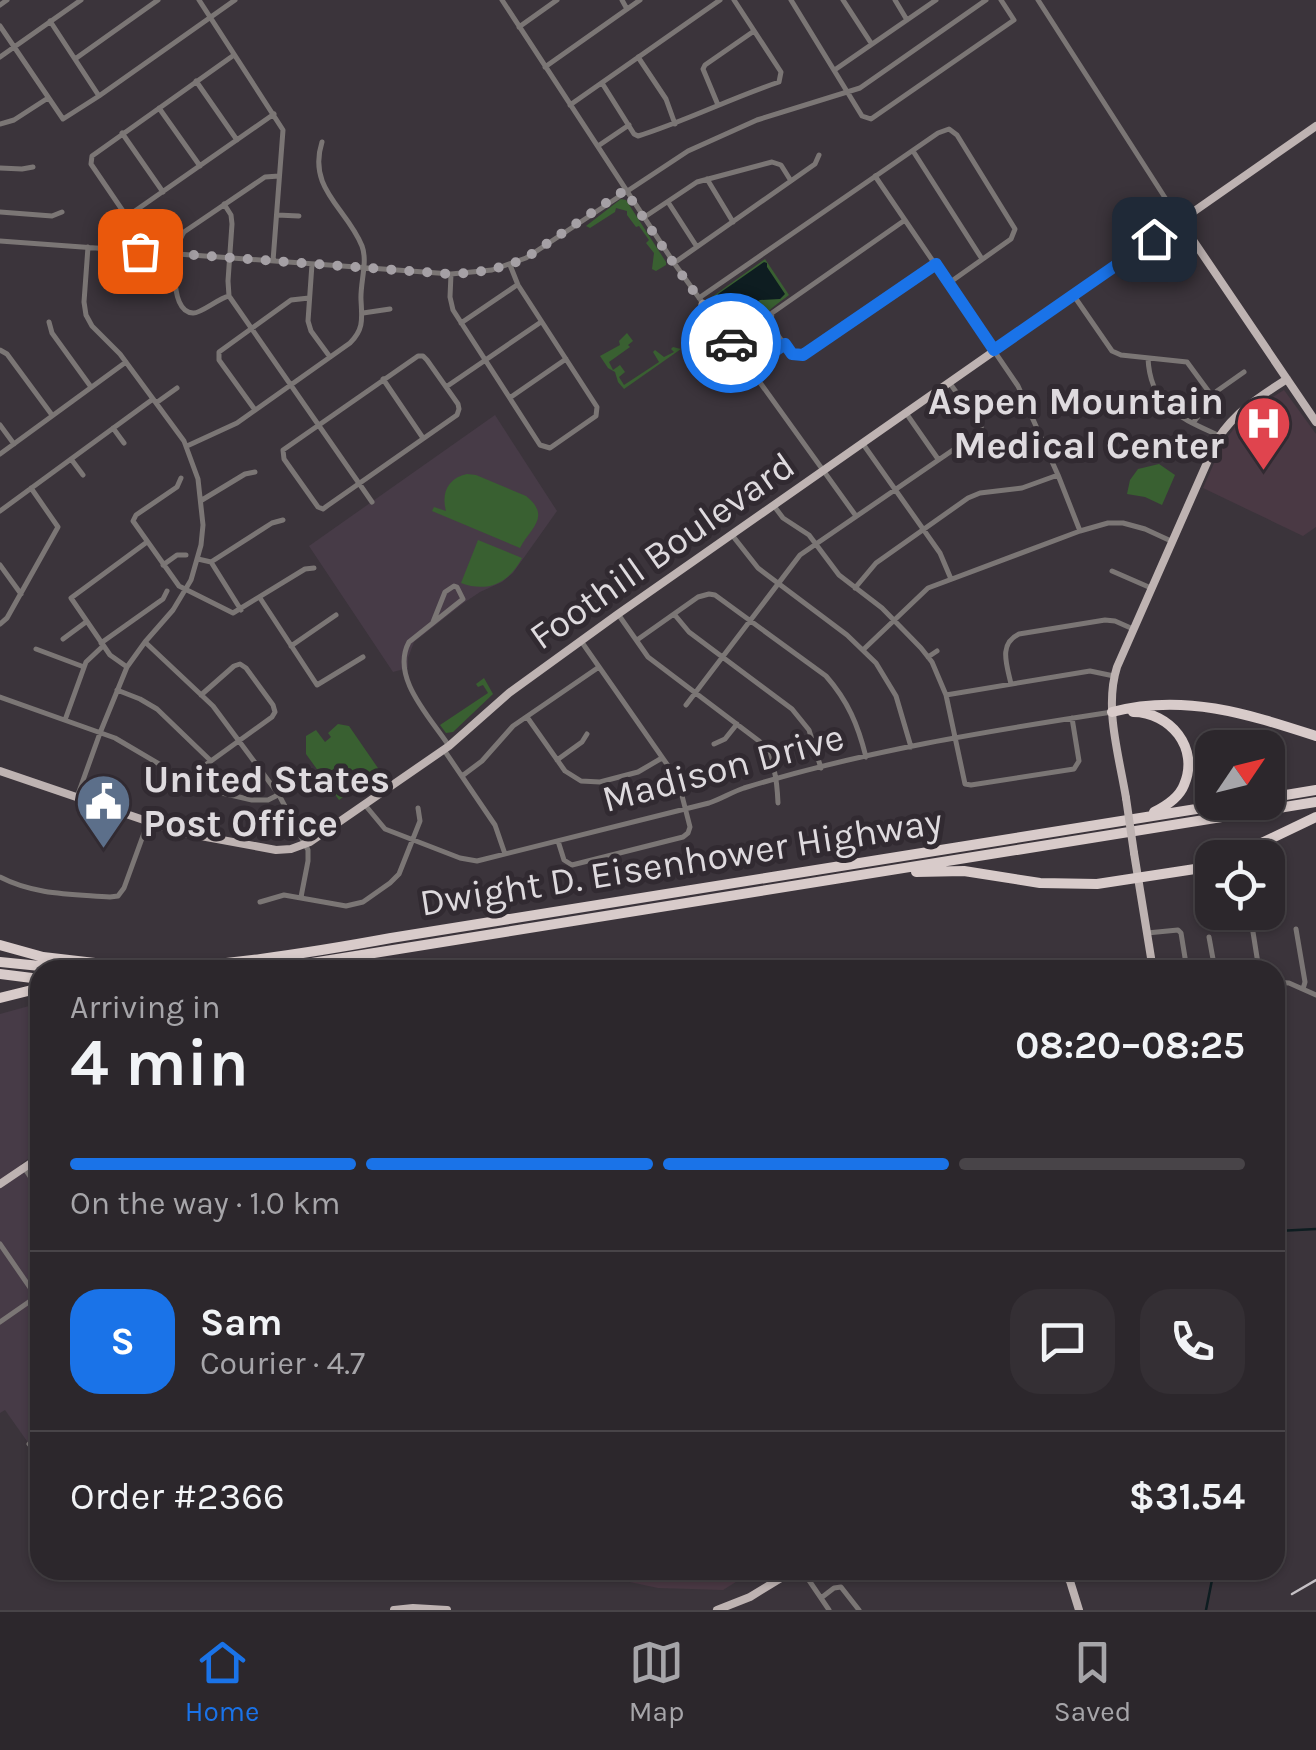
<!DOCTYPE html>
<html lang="en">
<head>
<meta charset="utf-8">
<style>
  body { margin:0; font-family:Karla,sans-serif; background:#342f34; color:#f1f3f6; height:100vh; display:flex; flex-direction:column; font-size:38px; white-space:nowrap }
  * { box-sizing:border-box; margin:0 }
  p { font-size:32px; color:#a6a5a9 }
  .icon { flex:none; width:55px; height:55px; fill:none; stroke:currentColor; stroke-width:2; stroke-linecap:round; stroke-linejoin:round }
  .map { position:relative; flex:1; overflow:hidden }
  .drawer { position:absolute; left:30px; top:960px; width:1255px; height:620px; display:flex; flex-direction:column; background:#2c272c; border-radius:30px; box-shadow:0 2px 8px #0004,0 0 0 2px #484448 }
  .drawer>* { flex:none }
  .needle { width:65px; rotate:55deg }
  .controls { position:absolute; left:1195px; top:730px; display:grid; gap:20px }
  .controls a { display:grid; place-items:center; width:90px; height:90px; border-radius:20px; background:#2c272c; box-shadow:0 2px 8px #0004,0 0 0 2px #484448; font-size:50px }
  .pin { position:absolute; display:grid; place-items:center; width:85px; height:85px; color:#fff; margin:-42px; border-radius:20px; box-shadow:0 5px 15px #0006 }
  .courier { position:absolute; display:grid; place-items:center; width:100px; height:100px; margin:-50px; border:8px solid #1a73e8; border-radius:50%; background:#fff; color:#222; box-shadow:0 2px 12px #0007 }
  .overview em { font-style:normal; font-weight:700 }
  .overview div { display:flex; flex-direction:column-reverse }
  .overview { display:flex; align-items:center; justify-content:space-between; height:170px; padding:0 40px }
  h1 { font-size:65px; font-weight:700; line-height:75px }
  .bar { display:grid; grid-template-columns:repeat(4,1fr); gap:15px 10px; align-content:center; height:120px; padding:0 40px }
  .bar i { height:12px; border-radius:8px; background:#484448 }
  .bar .selected { background:#1a73e8 }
  .bar p { grid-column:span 4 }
  .line { display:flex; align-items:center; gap:25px; padding:0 40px; border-top:2px solid #484448 }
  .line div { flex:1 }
  .round { display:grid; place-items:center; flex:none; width:105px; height:105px; border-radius:30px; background:#342f34 }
  .dock { display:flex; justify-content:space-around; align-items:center; height:140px; border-top:2px solid #484448; background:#2c272c; font-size:28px; color:#a6a5a9 }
  .dock a { display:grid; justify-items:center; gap:5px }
  .dock .selected { color:#1a73e8 }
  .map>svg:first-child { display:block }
  .built { fill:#473b47 }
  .medical { fill:#4a3944 }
  .green { fill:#396031 }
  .water { fill:#0e1d21 }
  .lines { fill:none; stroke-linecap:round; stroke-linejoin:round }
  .stream { stroke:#0e1d21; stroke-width:2.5 }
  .minor { stroke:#7b7675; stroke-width:5 }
  .major { stroke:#beb3b2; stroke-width:8 }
  .highway { stroke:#d8cbca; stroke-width:10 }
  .rail { stroke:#c5c0c5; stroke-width:2.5 }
  .major-bridge { stroke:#beb3b2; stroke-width:8 }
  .done { stroke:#a5a0a5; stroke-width:10; stroke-dasharray:0 18 }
  .route { stroke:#1a73e8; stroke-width:12 }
  .labels { text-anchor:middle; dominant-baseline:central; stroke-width:10; stroke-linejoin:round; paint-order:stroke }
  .poi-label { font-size:38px; font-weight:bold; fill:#dedade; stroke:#312a31; text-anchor:end }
  .street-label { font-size:38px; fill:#dedade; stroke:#312a31 }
</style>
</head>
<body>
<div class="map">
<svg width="1316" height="1610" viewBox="0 0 1316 1610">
  <rect width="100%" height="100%" fill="#3b343b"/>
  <path class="built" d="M495,415L557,511L513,573L502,582L480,592L465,602L414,642L408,658V668L393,672L309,546Z
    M40,1003V1150L21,1164L40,1191V1215L33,1220L40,1231V1436L29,1444L5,1410L0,1413V1014Z"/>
  <path class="medical" d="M1284,390L1316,434V527L1303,536L1203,488L1223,443L1239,422L1254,409Z
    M573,1570H755L723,1590L658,1588Z"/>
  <path class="green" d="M621,199L626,200L666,262V265L656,271L652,269L654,253L646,243L649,240L639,226L636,227L627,215V211L616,208L615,212L590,228L586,226Z
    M765,259L789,295C759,317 764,313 777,344L756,359L752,358L709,299Z
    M627,333L633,341L628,345L630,347L609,362L613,370L620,365L625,372L619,377L624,385L659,362L653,352L655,350L664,357L674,352L671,349L673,347L681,349L624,389L618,382L615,372L608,368L600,356L620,345L619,341Z
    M1159,464L1175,475L1162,505L1145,497L1127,494L1130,480L1138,469Z
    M467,474L476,475L526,496C552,517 530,528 520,548L432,511L434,507L446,511C441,493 448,478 467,474Z
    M478,540L522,558C509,583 488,593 461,583Z
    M484,678L493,694L453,732L446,733L440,725L488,693L483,685L478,687L476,684Z
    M338,724L349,726L380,771L339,800L306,754V736L316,730L325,742L331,737L328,733Z"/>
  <path class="water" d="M764,262L767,263V267L785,294L780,299L760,300L755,303L752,313L754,322L765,326L774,342L753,356L718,311L716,304L718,294Z"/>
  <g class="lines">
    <path class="stream" d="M1275,1234L1278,1231L1316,1229
      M1206,1610L1214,1570"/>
    <path class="minor" d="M199,0L283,130L273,261
      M502,0L674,263L856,516
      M622,0L627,9
      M791,0L862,116L871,119L1014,20L1001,0
      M843,0L871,43
      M895,0L907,20
      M1038,0L1180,221
      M0,5L7,0
      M50,21L99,96
      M0,26L63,119L99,96L235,0
      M519,27L557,0
      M0,57L81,0
      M638,57L666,99L675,124
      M75,59L158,0
      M545,67L640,0
      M836,69L936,0
      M196,81L237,140
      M602,83L634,134L638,136C686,121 731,98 779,82L781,72L734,0
      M570,105L720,0
      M718,105L703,69L705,65L754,31
      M159,108L200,166
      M0,124L14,120L48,98
      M122,133L163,192
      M598,146L629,125
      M913,151L982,259
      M0,168L22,169L33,167
      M875,176L1018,386L1058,475L1080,531
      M707,179L733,222
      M668,202L697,247
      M224,204L231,215L232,224L228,281L229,296L372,502
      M0,212L52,216L62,212
      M277,215L299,216
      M127,217L91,164L92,156L234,55
      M643,218L697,182L772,162L781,165L791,181
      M905,220L772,313C769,328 785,346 795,355H803L936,264
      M0,241L451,274L492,270L526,258L688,151L757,120L860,88L986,0
      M105,248L107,233L112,227L274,114
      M674,263L815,164L819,155
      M312,264L308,321L311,331L330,357
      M451,274L450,297L453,310L540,445L550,448L596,416L597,407L518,285L510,265
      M229,296C219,298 200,314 193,313C167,312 174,245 184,232L265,177L279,176
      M1074,296L1112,351L1121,355L1187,362L1212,396
      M699,298L938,133L949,129L957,135L1015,229L1011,239L949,283
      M363,313L390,309
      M49,322L52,333L91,387
      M461,323L517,285
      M0,350L7,354L52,415
      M418,356H423L427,360L458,404L459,409L457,415L327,506L323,509L318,507L284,459L283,450Z
      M1148,358C1150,407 1181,418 1220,436
      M751,368L785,344
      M383,379L423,438
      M949,382L981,427L985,443
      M446,387L541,322
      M511,397L566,359
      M156,403L177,388
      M255,410L219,360V352L291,300L309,298
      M906,413L938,459
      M1193,423L1217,391L1244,372
      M0,425L14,444
      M113,428L124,443
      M863,444L940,553L951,579
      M187,446L237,423L350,343C364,329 362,319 361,300C360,283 368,262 362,246C347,208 307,189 322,142
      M0,454L126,362
      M71,459L83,475
      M181,478L177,487L136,515L133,521L179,586L233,613L305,569L314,568
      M202,500L245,474L255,472
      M774,506L783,518L809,535L839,575L882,608L921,648L932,662L946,695L965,784L971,785L1074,769L1079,761L1072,718
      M0,511L153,399
      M732,535L758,568L847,635L876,663L896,696L911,747
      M198,559L211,562L272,523L283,520
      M211,562L241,610
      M0,565L21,594
      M163,565L177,555H186
      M1112,571L1151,588
      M855,588L876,563L968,498L980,493L1022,488L1058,475
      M260,598L317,685L363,657
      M618,614L648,657L759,741C775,759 777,780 778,803
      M674,614L689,632L792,709L809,730L821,768
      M433,622L445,592L454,586L457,587L463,599L409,642C390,677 430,717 449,746
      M0,624L7,618L58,527L31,488
      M63,639L86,622
      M637,640L698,597L709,594L715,595L826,676C848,701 858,725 866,757
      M145,642L213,706L279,795L308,850V861L301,897
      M101,643L163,599L167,591
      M291,646L336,615
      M36,649L84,667
      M864,649L928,588L1080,531L1108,523H1123L1145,529L1171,541
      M928,657L937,651
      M127,667L110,655L71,598L147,542
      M1011,684C1007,665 998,644 1019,634L1105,620L1115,621L1133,629
      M117,690L140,699L157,709L211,761
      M946,695L1090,671L1114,676
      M0,697L115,738L200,788L252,800H268L278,795
      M686,705L800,555L953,450L1015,441L1038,431
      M527,717L565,771L581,781L600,782L638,772L662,758
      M65,720L86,662L103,646
      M714,744L725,739L737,724
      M444,750L495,825L505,854
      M557,760L582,742L587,734
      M462,776L482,761L513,726L599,667
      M192,784L204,766L272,717L275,712L273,705L246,668L240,664L234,666L201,695
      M77,797L100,733L127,667L145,642L173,610L191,580L201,545L203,525L198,479L184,441L120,354L92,326L86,315L84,302L88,247
      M365,805L385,829L460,858L477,861L709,803C721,799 732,792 744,788C864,751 988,731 1112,712
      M558,841L564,860L572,865L683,837L688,833L690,827L678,780L581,641
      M0,877C34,895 72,894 110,897L118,896L124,888L148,822
      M260,902L284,895L346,906L363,902L390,883L399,874L420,821L418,808
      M1296,929L1305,982L1303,989
      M1253,932L1259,970
      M1147,933L1178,930L1181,933L1187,970
      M1209,937L1215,970
      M1275,982L1289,983L1316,995
      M25,1169L40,1191
      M0,1244L40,1302
      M0,1322L36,1297
      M40,1435L29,1444L40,1457
      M802,1570L829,1610
      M821,1598L834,1588L841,1587L859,1610"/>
    <path class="major" d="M1180,221L1316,422
      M0,771L179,832L276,850L291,849L310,842L449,746L509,693L618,614L1316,126
      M1126,798C1119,755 1104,708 1117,667L1217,440C1235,412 1259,397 1287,379
      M1134,853L1153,970
      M760,970C797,964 831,958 867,970
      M0,1184L40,1157
      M1061,1570L1070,1581L1079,1610
      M394,1610L413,1608L447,1610
      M717,1610L750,1597L794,1570"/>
    <path class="highway" d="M1112,712C1184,693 1248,714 1316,736
      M1133,712C1170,712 1200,748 1184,785C1179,798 1166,806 1154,812
      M1268,798L1316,790
      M1230,858L1316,817
      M916,872L964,871L1040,883L1097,884L1195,869L1212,863
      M0,945L43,957L138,968
      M0,962L80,970
      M130,970C218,967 304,954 391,938L1240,802
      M268,970L1316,802
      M0,974L40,979
      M0,998L40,988"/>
    <path class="rail" d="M1292,1594L1316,1580"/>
    <path class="major-bridge" d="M1126,798L1134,853"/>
  </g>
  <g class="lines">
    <path class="done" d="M140,251L450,274C478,273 501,269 526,258L625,190L674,264L731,343"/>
    <path class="route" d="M731,343L750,368L785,344L792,354L803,355L936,264L994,350L1154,239"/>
  </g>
  <defs>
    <symbol id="hospital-pin" viewBox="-11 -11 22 30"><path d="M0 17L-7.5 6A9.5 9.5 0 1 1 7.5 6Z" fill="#e0444e" stroke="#312a31"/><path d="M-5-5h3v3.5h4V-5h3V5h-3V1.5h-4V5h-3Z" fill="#fff"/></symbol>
    <symbol id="civic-pin" viewBox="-11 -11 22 30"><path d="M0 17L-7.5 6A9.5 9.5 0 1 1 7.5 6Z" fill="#5c6f8a" stroke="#312a31"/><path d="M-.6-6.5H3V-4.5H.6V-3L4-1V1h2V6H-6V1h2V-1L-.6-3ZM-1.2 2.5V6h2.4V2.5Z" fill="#fff"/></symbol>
  </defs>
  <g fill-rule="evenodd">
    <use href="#hospital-pin" x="1232" y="392" width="63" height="86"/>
    <use href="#civic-pin" x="72" y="770" width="63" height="86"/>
  </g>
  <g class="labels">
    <g class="poi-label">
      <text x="1224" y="401">Aspen Mountain<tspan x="1224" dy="44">Medical Center</tspan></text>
      <text x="143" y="779" text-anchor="start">United States<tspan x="143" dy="44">Post Office</tspan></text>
    </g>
    <g class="street-label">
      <text transform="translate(662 551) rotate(-35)">Foothill Boulevard</text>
      <text transform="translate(723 768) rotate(-15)">Madison Drive</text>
      <text transform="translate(681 862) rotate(-9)">Dwight D. Eisenhower Highway</text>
    </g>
  </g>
</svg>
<div class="controls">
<a><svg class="needle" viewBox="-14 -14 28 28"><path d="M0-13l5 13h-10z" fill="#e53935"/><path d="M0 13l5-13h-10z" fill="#a6a5a9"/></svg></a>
<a><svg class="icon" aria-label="locate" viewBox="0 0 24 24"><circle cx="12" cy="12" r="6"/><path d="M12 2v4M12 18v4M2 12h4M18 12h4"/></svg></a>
</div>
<div class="pin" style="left:140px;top:251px;background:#ea580c"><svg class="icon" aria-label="bag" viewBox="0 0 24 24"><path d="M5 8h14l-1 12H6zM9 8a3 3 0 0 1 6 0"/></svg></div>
<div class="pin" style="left:1154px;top:239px;background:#1f2937"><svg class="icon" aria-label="home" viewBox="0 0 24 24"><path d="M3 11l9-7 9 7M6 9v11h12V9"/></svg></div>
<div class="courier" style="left:731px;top:343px"><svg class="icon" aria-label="car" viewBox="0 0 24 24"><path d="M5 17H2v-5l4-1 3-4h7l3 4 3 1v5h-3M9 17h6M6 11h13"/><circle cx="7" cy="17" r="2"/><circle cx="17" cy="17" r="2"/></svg></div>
<section class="drawer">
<div class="overview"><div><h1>4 min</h1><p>Arriving in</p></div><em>08:20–08:25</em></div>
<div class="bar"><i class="selected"></i><i class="selected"></i><i class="selected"></i><i></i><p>On the way · 1.0 km</p></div>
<div class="line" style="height:180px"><b class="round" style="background:#1a73e8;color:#fff">S</b><div><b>Sam</b><p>Courier · 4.7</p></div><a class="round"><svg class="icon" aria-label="chat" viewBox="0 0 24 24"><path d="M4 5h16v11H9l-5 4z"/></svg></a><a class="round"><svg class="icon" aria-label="phone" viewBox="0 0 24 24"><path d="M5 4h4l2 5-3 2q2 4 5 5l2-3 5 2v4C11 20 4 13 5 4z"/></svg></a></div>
<div class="line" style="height:130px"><div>Order #2366</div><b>$31.54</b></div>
</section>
</div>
<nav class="dock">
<a class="selected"><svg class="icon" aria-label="home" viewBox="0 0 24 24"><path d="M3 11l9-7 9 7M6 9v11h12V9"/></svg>Home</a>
<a><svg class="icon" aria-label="map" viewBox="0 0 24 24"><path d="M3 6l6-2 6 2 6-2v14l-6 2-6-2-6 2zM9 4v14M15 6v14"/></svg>Map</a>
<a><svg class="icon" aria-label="saved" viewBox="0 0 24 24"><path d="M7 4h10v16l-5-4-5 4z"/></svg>Saved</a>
</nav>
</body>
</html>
